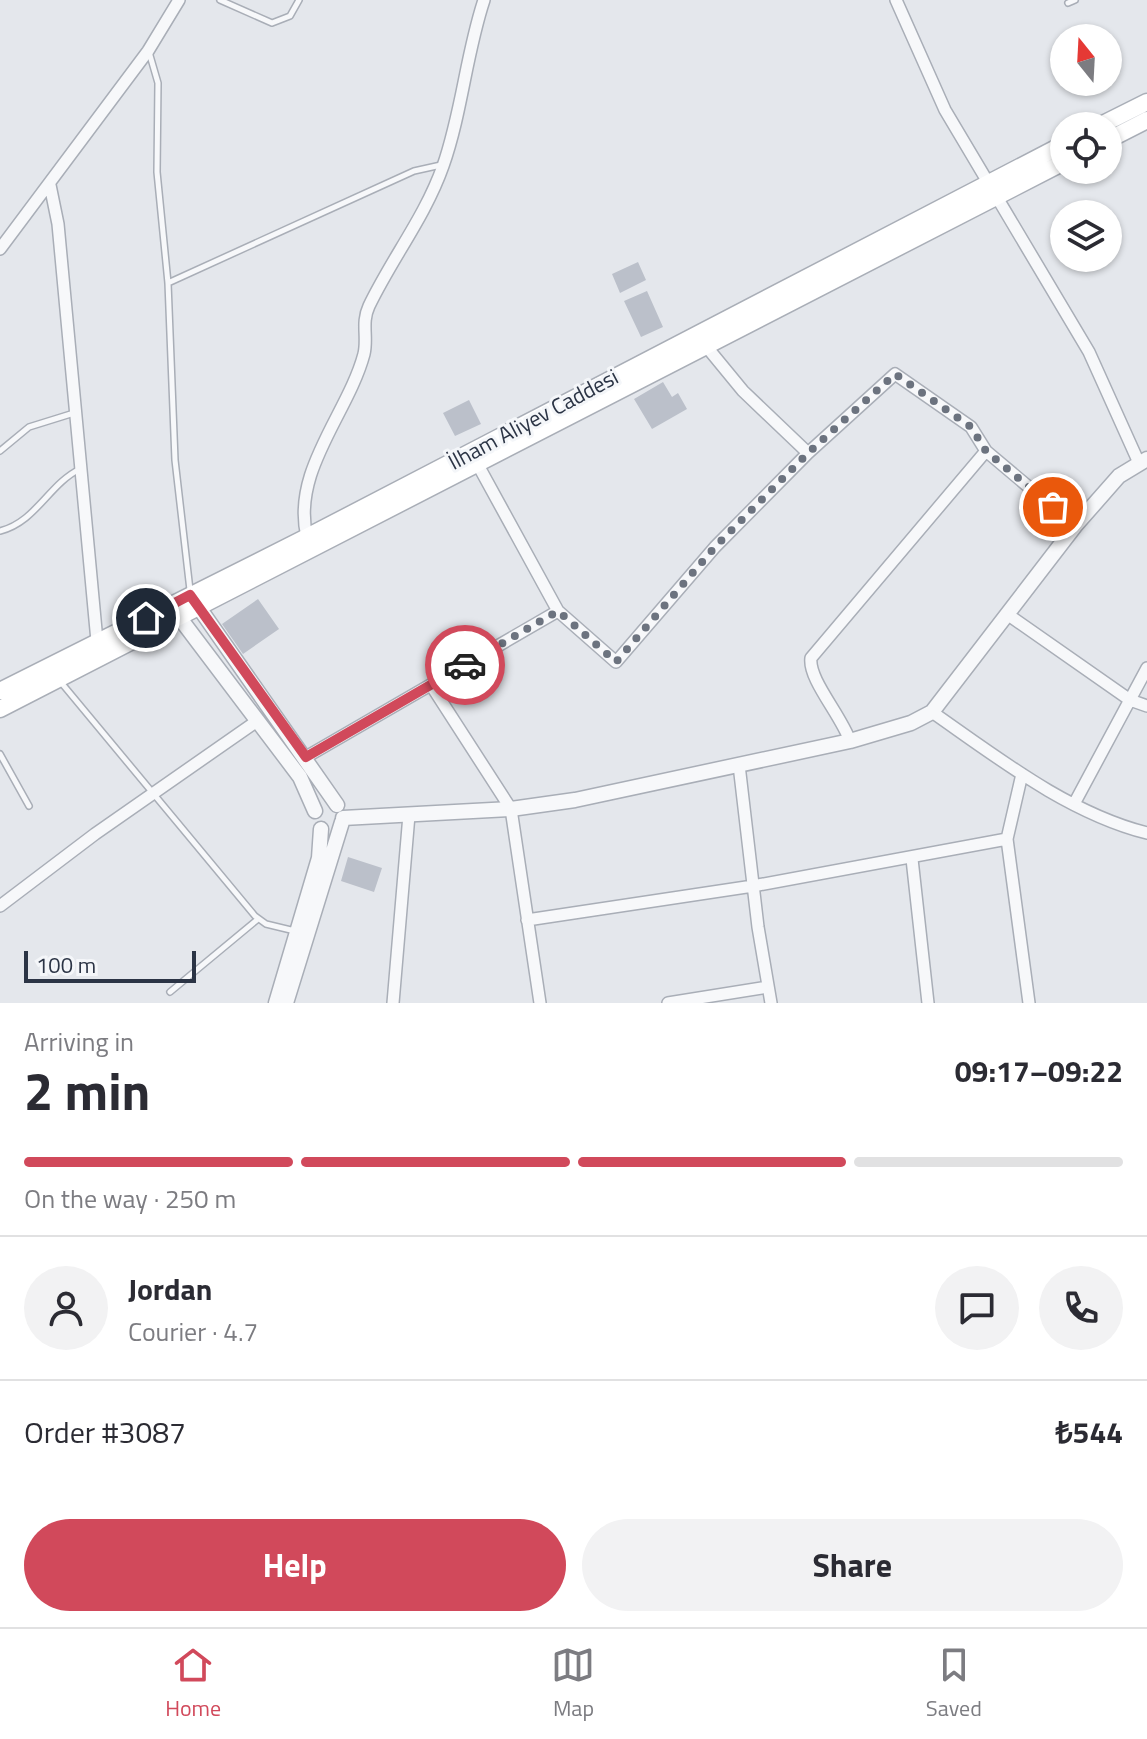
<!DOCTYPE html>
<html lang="en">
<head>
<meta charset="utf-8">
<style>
  body { margin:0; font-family:"Titillium Web",sans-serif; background:#f2f2f3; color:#2b2b33; height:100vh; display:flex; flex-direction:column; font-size:30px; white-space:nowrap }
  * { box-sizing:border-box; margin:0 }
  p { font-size:26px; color:#7c7c81 }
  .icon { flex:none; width:44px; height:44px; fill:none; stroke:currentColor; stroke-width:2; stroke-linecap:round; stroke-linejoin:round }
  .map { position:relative; height:1003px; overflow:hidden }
  .drawer { display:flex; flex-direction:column; background:#fff; flex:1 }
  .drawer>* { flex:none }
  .needle { width:52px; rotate:342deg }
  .buttons { position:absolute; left:1050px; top:24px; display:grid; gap:16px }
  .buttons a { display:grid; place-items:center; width:72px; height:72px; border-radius:50%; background:#fff; box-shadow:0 2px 6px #0004; font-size:40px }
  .scale { position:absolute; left:24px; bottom:20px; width:172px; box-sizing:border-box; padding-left:8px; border:4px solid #2b3445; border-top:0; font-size:22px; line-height:28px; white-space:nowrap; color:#2b3445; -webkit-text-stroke:6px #f4f6f9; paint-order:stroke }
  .pin { position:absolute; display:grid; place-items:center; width:68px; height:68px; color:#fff; margin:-34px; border:4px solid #fff; border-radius:50%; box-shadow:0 2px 8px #0007 }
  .courier { position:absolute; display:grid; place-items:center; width:80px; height:80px; margin:-40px; border:6px solid #d1495b; border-radius:50%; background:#fff; color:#222; box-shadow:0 2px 10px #0007 }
  .head em { font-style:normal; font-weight:700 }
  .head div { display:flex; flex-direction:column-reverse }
  .head { display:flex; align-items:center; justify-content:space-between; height:136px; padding:0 24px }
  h1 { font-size:52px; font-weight:700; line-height:60px }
  .bar { display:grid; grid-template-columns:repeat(4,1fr); gap:12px 8px; align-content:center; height:96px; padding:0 24px }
  .bar i { height:10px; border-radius:6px; background:#e1e1e2 }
  .bar .on { background:#d1495b }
  .bar p { grid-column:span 4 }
  .line { display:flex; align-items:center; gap:20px; padding:0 24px; border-top:2px solid #e1e1e2 }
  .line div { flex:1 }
  .round { display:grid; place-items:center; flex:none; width:84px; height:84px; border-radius:42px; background:#f2f2f3 }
  .primary-button { display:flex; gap:16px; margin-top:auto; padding:16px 24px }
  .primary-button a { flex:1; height:92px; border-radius:48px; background:#d1495b; color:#fff; font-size:32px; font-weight:700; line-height:92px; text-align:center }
  .primary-button a+a { background:#f2f2f3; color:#2b2b33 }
  .tabs { display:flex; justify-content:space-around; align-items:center; height:112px; border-top:2px solid #e1e1e2; background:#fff; font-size:22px; color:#7c7c81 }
  .tabs a { display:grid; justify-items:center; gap:4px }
  .tabs .on { color:#d1495b }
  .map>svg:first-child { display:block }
  .building { fill:#bbc0ca }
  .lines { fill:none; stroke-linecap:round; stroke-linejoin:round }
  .service-casing { stroke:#a9aeb7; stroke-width:8 }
  .minor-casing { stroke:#a9aeb7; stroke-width:14 }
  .tertiary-casing { stroke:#a9aeb7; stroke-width:17 }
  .secondary-casing { stroke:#a9aeb7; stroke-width:19 }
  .service { stroke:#f7f8fa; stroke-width:5 }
  .minor { stroke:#f7f8fa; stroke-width:11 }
  .tertiary { stroke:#f7f8fa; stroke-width:14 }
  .secondary { stroke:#fff; stroke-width:16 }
  .done { stroke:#6c737f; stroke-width:8; stroke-dasharray:0 14.4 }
  .route { stroke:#d1495b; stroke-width:10 }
  .labels { text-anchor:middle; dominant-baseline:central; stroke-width:6; stroke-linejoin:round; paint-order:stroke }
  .street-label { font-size:22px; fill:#2b3445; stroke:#f4f6f9 }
</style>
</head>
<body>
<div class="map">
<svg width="1147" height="1003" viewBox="0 0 1147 1003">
  <rect width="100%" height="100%" fill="#e4e7ec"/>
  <path class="building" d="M638,262L646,280L620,293L612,274Z
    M647,291L663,327L641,337L624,301Z
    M663,382L672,397L678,393L687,409L652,429L634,399Z
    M469,400L481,424L455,436L443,413Z
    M258,599L279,629L243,654L222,624Z
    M348,857L382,868L374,892L341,881Z"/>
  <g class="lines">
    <defs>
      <path id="service" d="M220,0L272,23L290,16L299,0
        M1068,3L1075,0
        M149,52L158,83L157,172L168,283L175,460L190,590
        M168,283L414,171L441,165
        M0,451L29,427L74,413
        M0,531C36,522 49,484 80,469
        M59,680L255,916L266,924L295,931
        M0,754L29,806
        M170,992L258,919"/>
      <path id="minor" d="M896,0L945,110L1089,352L1139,463
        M50,185L58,224L97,641
        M0,249L148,51L179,0
        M706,346L743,391L808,453
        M478,465L558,611L616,662L715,547L808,453L895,374L971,427L986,451L1075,526
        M307,537C291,471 348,414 364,354C368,337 361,323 369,306C392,258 425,217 443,166C462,112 466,54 484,0
        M1007,614L1130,700L1147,706
        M431,685L511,809L540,1003
        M932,712C998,758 1068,813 1147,833
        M850,741C841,715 808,679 811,658L986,451
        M306,757L558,611
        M739,765L758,927L771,1003
        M1074,804L1147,668
        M1007,839L1029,1003
        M912,859L928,1003
        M0,906L95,834L257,721
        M527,920L753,886L1007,839L1022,774
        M393,1003L409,815
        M668,1003L768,987"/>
      <path id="tertiary" d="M193,599L337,805
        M173,609L300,777L315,811
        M343,818L511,809L575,800L850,741L911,723L932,712L1075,526L1119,476L1147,459
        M276,1003L319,858L321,829
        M286,1003L342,822"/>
      <path id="secondary" d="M1099,126L1147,102
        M1108,140L1147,120
        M0,691L307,537L1064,144
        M0,709L1064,162"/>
    </defs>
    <use href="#service" class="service-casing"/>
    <use href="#minor" class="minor-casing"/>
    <use href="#tertiary" class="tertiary-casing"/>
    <use href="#secondary" class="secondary-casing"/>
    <use href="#service" class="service"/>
    <use href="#minor" class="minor"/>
    <use href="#tertiary" class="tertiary"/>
    <use href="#secondary" class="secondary"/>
  </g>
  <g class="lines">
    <path class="done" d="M465,665L558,611L616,662L715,547L808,453L895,374L971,427L986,451L1053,507"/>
    <path class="route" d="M146,618L190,595L306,757L465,665"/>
  </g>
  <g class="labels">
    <g class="street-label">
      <text transform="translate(533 419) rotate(-28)">İlham Aliyev Caddesi</text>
    </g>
  </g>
</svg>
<div class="buttons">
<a><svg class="needle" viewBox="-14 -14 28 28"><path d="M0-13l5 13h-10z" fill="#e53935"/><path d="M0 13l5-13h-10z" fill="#7c7c81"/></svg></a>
<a><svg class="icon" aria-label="locate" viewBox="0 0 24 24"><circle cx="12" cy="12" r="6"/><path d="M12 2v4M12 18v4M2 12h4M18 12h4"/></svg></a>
<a><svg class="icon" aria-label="layers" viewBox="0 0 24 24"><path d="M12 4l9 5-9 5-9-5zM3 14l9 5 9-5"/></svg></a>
</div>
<div class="scale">100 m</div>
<div class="pin" style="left:1053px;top:507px;background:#ea580c"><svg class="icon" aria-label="bag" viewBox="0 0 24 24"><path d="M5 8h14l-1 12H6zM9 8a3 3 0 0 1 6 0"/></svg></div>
<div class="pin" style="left:146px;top:618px;background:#1f2937"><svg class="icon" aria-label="home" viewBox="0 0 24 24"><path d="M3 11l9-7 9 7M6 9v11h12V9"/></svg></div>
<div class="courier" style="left:465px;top:665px"><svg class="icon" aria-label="car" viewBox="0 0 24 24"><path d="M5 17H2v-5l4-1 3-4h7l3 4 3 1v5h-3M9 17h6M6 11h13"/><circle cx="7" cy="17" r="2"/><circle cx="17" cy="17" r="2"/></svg></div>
</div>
<section class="drawer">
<div class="head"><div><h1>2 min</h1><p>Arriving in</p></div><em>09:17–09:22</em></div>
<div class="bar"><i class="on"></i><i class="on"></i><i class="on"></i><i></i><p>On the way · 250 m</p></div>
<div class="line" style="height:144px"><a class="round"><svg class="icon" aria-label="person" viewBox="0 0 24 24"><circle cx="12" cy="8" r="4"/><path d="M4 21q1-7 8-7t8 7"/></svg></a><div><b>Jordan</b><p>Courier · 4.7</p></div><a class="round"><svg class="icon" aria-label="chat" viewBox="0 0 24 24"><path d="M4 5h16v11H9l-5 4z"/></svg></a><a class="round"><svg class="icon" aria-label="phone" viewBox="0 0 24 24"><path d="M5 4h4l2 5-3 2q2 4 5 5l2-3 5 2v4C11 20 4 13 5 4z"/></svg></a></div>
<div class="line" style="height:104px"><div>Order #3087</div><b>₺544</b></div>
<div class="primary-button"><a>Help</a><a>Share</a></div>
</section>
<nav class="tabs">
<a class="on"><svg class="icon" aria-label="home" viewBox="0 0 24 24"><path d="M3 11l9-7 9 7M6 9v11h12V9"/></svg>Home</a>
<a><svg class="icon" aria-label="map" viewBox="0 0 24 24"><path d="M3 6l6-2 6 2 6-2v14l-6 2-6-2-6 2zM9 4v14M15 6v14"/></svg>Map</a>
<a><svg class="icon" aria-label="saved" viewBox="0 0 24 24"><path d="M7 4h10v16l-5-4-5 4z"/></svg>Saved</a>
</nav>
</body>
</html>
